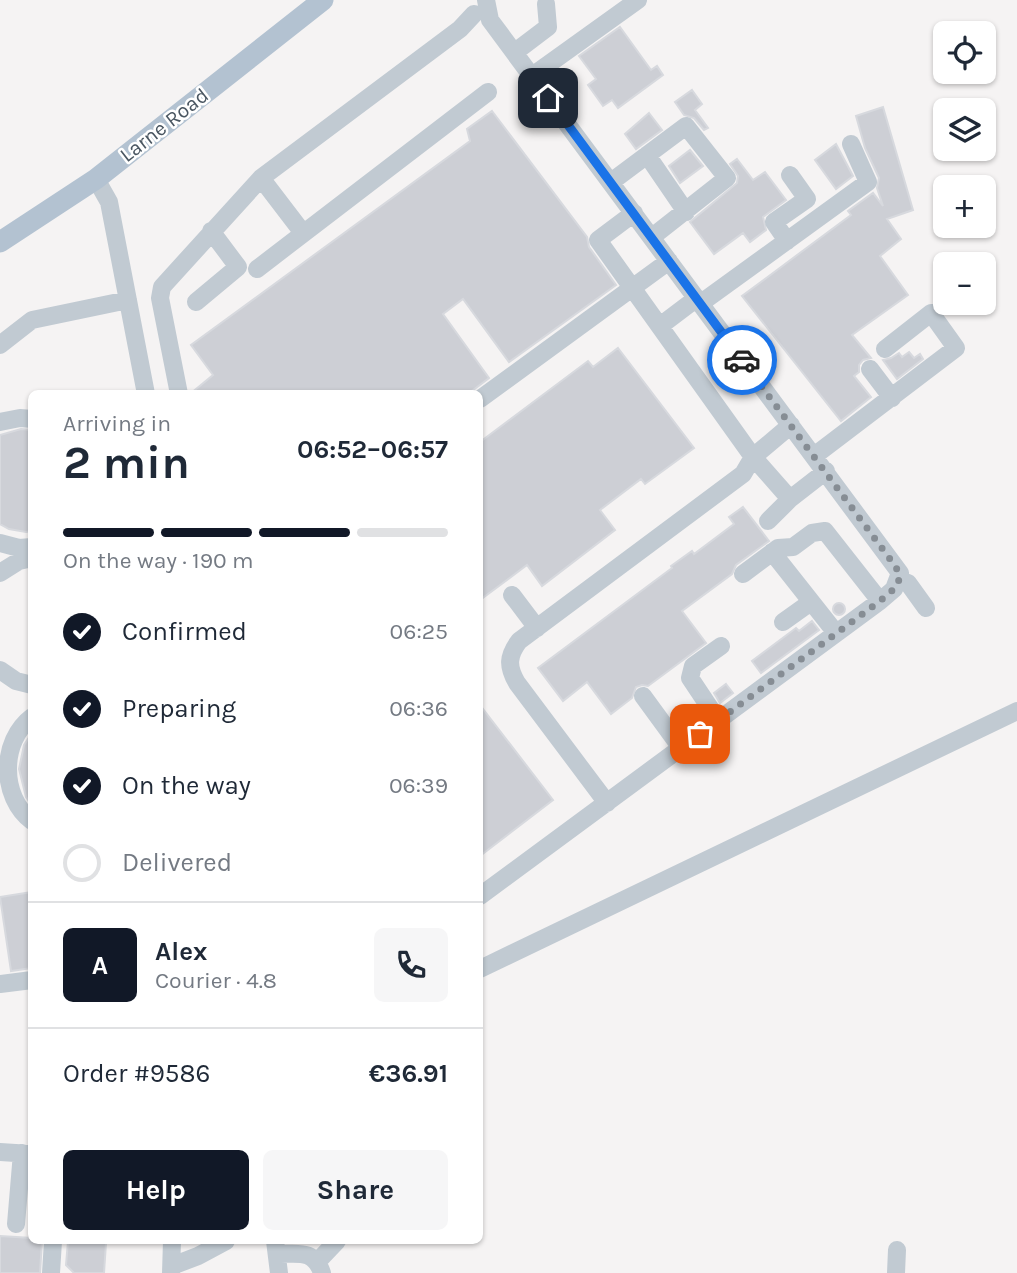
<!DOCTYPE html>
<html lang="en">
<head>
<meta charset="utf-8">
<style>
  body { margin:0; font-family:Karla,sans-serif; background:#f6f6f7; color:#1f2937; height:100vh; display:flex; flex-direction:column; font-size:26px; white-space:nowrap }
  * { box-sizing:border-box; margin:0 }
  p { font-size:23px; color:#747a83 }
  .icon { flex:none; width:38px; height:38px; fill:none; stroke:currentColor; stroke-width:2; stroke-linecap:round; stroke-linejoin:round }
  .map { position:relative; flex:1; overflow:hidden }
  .panel { position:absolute; left:28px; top:390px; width:455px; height:854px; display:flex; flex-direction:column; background:#fff; border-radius:10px; box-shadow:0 2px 5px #0004 }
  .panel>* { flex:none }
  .buttons { position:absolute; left:933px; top:21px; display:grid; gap:14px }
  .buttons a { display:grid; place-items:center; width:63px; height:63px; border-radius:10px; background:#fff; box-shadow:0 2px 5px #0004; font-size:35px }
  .pin { position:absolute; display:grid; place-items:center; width:60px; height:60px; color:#fff; margin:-30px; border-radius:14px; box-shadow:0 4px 10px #0006 }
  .courier { position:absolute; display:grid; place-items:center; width:70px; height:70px; margin:-35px; border:5px solid #1a73e8; border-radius:50%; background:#fff; color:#222; box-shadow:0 2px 9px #0007 }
  .summary em { font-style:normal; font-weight:700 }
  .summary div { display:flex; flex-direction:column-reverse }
  .summary { display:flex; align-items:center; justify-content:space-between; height:119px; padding:0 35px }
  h1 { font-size:46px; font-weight:700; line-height:52px }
  .bar { display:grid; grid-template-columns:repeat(4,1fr); gap:10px 7px; align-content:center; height:84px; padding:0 35px }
  .bar i { height:9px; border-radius:5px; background:#e0e1e3 }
  .bar .on { background:#111827 }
  .bar p { grid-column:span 4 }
  .line { display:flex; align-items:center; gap:18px; padding:0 35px; border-top:2px solid #e0e1e3 }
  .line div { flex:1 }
  .round { display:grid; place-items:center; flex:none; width:74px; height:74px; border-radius:10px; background:#f6f6f7 }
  ol { padding:0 35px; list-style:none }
  li { display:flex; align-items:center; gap:21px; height:77px }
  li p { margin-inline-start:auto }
  li .icon { padding:7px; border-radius:50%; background:#111827; color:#fff; stroke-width:4 }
  li:last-child { color:#747a83 }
  li i { width:38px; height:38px; border:4px solid #e0e1e3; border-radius:50% }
  .cta { display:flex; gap:14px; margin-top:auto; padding:14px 35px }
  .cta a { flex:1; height:80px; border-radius:10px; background:#111827; color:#fff; font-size:28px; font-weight:700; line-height:80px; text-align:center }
  .cta a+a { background:#f6f6f7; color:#1f2937 }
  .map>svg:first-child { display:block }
  .building { fill:#cdcfd5; stroke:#d7d9de; stroke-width:2 }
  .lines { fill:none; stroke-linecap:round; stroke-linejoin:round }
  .minor { stroke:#c1cad2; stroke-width:18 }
  .major { stroke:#b3c2d1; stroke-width:21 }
  .done { stroke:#868d94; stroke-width:7; stroke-dasharray:0 12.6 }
  .route { stroke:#1a73e8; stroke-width:9 }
  .labels { text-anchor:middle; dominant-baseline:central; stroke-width:5; stroke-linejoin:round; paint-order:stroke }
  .street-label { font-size:21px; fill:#4a5661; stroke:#fff }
</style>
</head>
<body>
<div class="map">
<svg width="1017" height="1273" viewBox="0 0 1017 1273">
  <rect width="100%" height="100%" fill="#f5f3f3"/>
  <path class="building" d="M620,27L651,70L657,66L663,75L618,108L612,100L603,106L588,85L596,79L579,56Z
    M692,90L702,104L695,110L708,128L704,130L694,118L684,115L675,102Z
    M883,107L913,210L887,219L901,239L880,256L908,295L852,335L871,358L863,360L859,365V372L854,376L871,397L841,421L742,296L851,215L848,211L873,193L883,206L877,188L879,178L865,148L856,116Z
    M492,111L587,237L589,247L616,285L509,362L463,299L443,314L489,378L468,394H190L213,375L191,345L470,141L467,129Z
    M649,113L662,130L636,149L625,134Z
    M836,144L853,176L836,189L815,160Z
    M690,150L703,166L680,183L669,166Z
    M737,159L753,180L765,172L786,200L763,217L766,230L750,242L743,233L714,254L690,222L737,183L738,176L730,164Z
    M618,348L694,448L645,484L641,479L600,510L615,530L542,586L527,565L480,600V442L588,361L593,367Z
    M909,352L914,358L920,354L923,359L897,379L883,360L891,358L899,353L902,357Z
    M21,429L32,430V531L26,532L9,529L0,524V435Z
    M743,507L769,541L736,565L732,574L682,611L706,643L648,686L642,685L636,687L632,698L611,714L587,682L563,701L538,668L672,568L671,566L692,551L694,554L734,524L729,517Z
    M833 609a6 6 0 1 1 12 0a6 6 0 1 1-12 0Z
    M812,621L819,630L761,673L752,661L796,628L799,631Z
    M726,684L733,693L720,703L714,693Z
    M480,705L553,800L480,856Z
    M32,733V805L26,797L19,769L24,745Z
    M32,892V968L11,971L0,897Z
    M0,1236L32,1238V1241H42L40,1273H0Z
    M68,1241H102L106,1243L104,1273H74L66,1265Z"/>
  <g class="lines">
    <path class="minor" d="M515,52L548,27L546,4
      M532,76L638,0
      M647,155L686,212
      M261,178L303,233
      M96,179L109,202L146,394
      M611,182L686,126L727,178L652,237
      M634,213L598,240L753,457L790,499
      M787,241L774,222L807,199L790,175
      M257,269L488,92
      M196,302L238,267L211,231
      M701,303L868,182L851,144
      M660,326L697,298
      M0,345L32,320L128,300
      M870,369L892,398
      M179,394L160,298L162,287L261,178L460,29L474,14
      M480,399L669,261
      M0,422L20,418L32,419
      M814,456L956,348L931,313L885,349
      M768,521L790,499L826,471
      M0,543L19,548L32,547
      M772,552L836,633
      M0,573L19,561L32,558
      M743,574L778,548L793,547L812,533L825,531L880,601
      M899,580L908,583L926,608
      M512,595L537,628
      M783,622L811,602
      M0,670L16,681L32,685
      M643,696L681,748
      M32,717C0,741 0,797 32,821
      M718,720L690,678L693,666L721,646
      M607,803L517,683C507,666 508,656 519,641L743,474L753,457L791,425
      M480,896L880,601L894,589L900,573L490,20L486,0
      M480,969L1017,711
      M0,984L32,980
      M0,1152L31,1154
      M16,1224L22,1153
      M275,1241L279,1273
      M277,1254C299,1254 314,1249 322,1273
      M318,1261L337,1241
      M172,1266L198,1256L226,1241
      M51,1273L53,1241
      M171,1273L172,1241
      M896,1273L897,1250"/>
    <path class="major" d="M0,242L96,179L323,0"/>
  </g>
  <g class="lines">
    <path class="done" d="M700,734L880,601L894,589L900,578L896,567L742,360"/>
    <path class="route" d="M548,98L742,360"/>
  </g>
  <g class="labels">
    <g class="street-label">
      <text transform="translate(164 125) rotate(-38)">Larne Road</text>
    </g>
  </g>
</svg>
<div class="buttons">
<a><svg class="icon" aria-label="locate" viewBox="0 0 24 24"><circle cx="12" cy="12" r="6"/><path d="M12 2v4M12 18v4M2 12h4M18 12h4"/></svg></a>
<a><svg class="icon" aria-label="layers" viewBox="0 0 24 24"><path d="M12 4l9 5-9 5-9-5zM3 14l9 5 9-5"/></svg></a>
<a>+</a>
<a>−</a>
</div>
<div class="pin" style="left:700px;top:734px;background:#ea580c"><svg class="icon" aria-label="bag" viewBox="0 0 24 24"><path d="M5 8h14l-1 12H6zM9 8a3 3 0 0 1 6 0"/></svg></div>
<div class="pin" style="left:548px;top:98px;background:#1f2937"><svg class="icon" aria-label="home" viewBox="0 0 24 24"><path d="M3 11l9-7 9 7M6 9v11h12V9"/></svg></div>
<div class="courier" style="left:742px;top:360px"><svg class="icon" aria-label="car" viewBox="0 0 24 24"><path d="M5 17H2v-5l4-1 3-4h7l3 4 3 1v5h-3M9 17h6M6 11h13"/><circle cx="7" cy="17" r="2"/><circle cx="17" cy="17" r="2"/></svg></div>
<section class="panel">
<div class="summary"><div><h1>2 min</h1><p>Arriving in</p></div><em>06:52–06:57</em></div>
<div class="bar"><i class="on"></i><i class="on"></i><i class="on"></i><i></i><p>On the way · 190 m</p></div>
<ol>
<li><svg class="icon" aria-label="check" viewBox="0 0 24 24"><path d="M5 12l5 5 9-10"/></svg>Confirmed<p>06:25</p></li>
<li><svg class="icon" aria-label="check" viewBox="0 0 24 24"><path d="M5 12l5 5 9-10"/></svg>Preparing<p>06:36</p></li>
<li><svg class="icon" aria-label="check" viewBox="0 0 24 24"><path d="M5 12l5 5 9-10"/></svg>On the way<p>06:39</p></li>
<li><i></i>Delivered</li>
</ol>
<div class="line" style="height:126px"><b class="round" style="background:#111827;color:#fff">A</b><div><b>Alex</b><p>Courier · 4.8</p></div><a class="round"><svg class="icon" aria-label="phone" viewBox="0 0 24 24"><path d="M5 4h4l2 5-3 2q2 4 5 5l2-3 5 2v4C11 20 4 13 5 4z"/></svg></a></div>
<div class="line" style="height:91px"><div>Order #9586</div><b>€36.91</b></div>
<div class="cta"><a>Help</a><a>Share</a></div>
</section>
</div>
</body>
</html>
